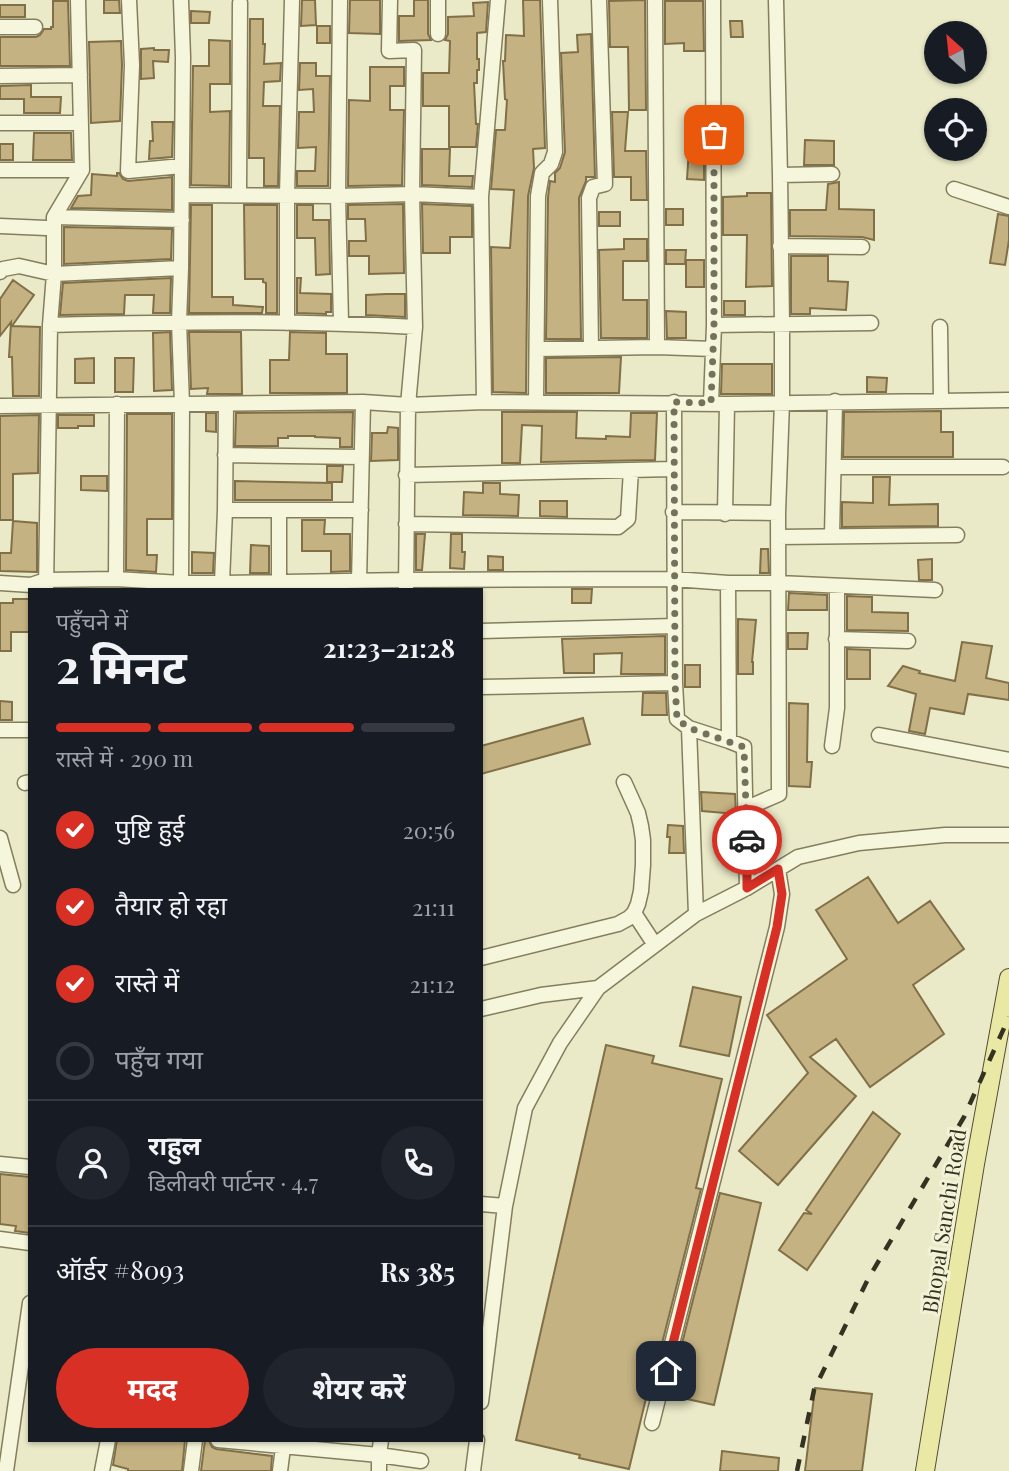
<!DOCTYPE html>
<html lang="hi">
<head>
<meta charset="utf-8">
<style>
  body { margin:0; font-family:"Playfair Display","Noto Sans Devanagari",serif; background:#20242c; color:#f1f3f6; height:100vh; display:flex; flex-direction:column; font-size:26px; white-space:nowrap }
  * { box-sizing:border-box; margin:0 }
  p { font-size:23px; color:#9ea1a6 }
  .icon { flex:none; width:38px; height:38px; fill:none; stroke:currentColor; stroke-width:2; stroke-linecap:round; stroke-linejoin:round }
  .map { position:relative; flex:1; overflow:hidden }
  .details { position:absolute; left:28px; top:588px; width:455px; height:854px; display:flex; flex-direction:column; background:#171b24; border-radius:0px; box-shadow:0 2px 5px #0004 }
  .details>* { flex:none }
  .needle { width:46px; rotate:333deg }
  .controls { position:absolute; left:924px; top:21px; display:grid; gap:14px }
  .controls a { display:grid; place-items:center; width:63px; height:63px; border-radius:50%; background:#171b24; box-shadow:0 2px 5px #0004; font-size:35px }
  .pin { position:absolute; display:grid; place-items:center; width:60px; height:60px; color:#fff; margin:-30px; border-radius:14px; box-shadow:0 4px 10px #0006 }
  .courier { position:absolute; display:grid; place-items:center; width:70px; height:70px; margin:-35px; border:5px solid #d93025; border-radius:50%; background:#fff; color:#222; box-shadow:0 2px 9px #0007 }
  .headline em { font-style:normal; font-weight:700 }
  .headline div { display:flex; flex-direction:column-reverse }
  .headline { display:flex; align-items:center; justify-content:space-between; height:119px; padding:0 28px }
  h1 { font-size:46px; font-weight:700; line-height:52px }
  .bar { display:grid; grid-template-columns:repeat(4,1fr); gap:10px 7px; align-content:center; height:84px; padding:0 28px }
  .bar i { height:9px; border-radius:5px; background:#363941 }
  .bar .on { background:#d93025 }
  .bar p { grid-column:span 4 }
  .line { display:flex; align-items:center; gap:18px; padding:0 28px; border-top:2px solid #363941 }
  .line div { flex:1 }
  .round { display:grid; place-items:center; flex:none; width:74px; height:74px; border-radius:37px; background:#20242c }
  ol { padding:0 28px; list-style:none }
  li { display:flex; align-items:center; gap:21px; height:77px }
  li p { margin-inline-start:auto }
  li .icon { padding:7px; border-radius:50%; background:#d93025; color:#fff; stroke-width:4 }
  li:last-child { color:#9ea1a6 }
  li i { width:38px; height:38px; border:4px solid #363941; border-radius:50% }
  .action { display:flex; gap:14px; margin-top:auto; padding:14px 28px }
  .action a { flex:1; height:80px; border-radius:42px; background:#d93025; color:#fff; font-size:28px; font-weight:700; line-height:80px; text-align:center }
  .action a+a { background:#20242c; color:#f1f3f6 }
  .map>svg:first-child { display:block }
  .building { fill:#c4b282; stroke:#817047; stroke-width:2 }
  .lines { fill:none; stroke-linecap:round; stroke-linejoin:round }
  .minor-casing { stroke:#847e5f; stroke-width:17 }
  .major-casing { stroke:#534b33; stroke-width:20 }
  .minor { stroke:#f5f6db; stroke-width:14 }
  .major { stroke:#e9e8a4; stroke-width:18 }
  .rail { stroke:#363221; stroke-width:4.5; stroke-dasharray:12 12; stroke-linecap:butt }
  .done { stroke:#75725b; stroke-width:7; stroke-dasharray:0 12.6 }
  .route { stroke:#d93025; stroke-width:9 }
  .labels { text-anchor:middle; dominant-baseline:central; stroke-width:6; stroke-linejoin:round; paint-order:stroke }
  .street-label { font-size:21px; fill:#363221; stroke:#f2f2d7 }
</style>
</head>
<body>
<div class="map">
<svg width="1009" height="1471" viewBox="0 0 1009 1471">
  <rect width="100%" height="100%" fill="#eaeac8"/>
  <path class="building" d="M104,0H119L120,13H104Z
    M302,0H315L316,25L301,26Z
    M350,0H380V34L349,33Z
    M414,0H428V34L431,40L399,41V16H414Z
    M523,0H540L545,148L533,149L534,168L528,196L526,393L493,392L491,247L510,248L514,190L491,189L496,130H505L507,100L505,99L503,61H505L506,35L524,36Z
    M645,0L646,110H629L628,47H610L609,1Z
    M53,1H68L70,66H0V37H36L40,35L44,29H51V27H53Z
    M665,1H703L704,51H684V43L665,44Z
    M488,2L486,32L477,33V59H479V70H477V83H474L476,124H478L476,147H449V106H423V73H449L450,41L445,40L448,34V17L474,16L473,3Z
    M0,5H25V17H0Z
    M191,11L210,12L209,23H191Z
    M250,19H263V44H265L264,64L281,63L280,81L264,82L263,106H280L278,186H264V158H249Z
    M730,21H742L743,37H731Z
    M317,26H330V43H317Z
    M591,34L595,177H586V181L579,198L581,339H546L548,197L550,181L555,182V173L560,168L565,152L561,53L578,52L577,35Z
    M209,40L230,41V84H210V112L230,111L229,186L191,185L193,66H209Z
    M121,41L122,65L120,121L91,123L89,42Z
    M154,48V50H169L168,62L153,61L154,78L141,79V49Z
    M300,63H316V76H330L328,186H297V171H315L316,147L298,148L299,112H314L313,89L299,90Z
    M370,67H404V86H390V110H404L402,185L348,186L349,100L370,101Z
    M31,85V97H61L60,113H24V99H0V86Z
    M612,112H628L625,151H646L647,200H631V177H614Z
    M152,122H173L172,157L149,159L150,141H153Z
    M34,133H71L72,160H33Z
    M805,140L834,141V165H804Z
    M0,144H13V160H0Z
    M422,149H450L449,176H473L472,187L422,185Z
    M689,149L704,150V180L687,179Z
    M117,173H119L123,179L128,181L172,177V210L71,208L78,196L91,195L92,174L117,176Z
    M839,182V209L874,210V240L862,237L790,236V210H826L828,184Z
    M747,193H771L772,286L746,287L747,235H723V197L747,196Z
    M403,204L404,273L369,274V256H349V241H366L365,219H348V205Z
    M422,204L472,206V237H450V253H423Z
    M191,205H212V297H233V305L263,307L262,313H189Z
    M244,205H277V313H266V283L263,282V279H245Z
    M297,205H313V220H329L330,274L316,275L315,238H297Z
    M666,209H683V225H666Z
    M599,212H620V226H599Z
    M998,214L1009,216V240L1005,265L990,263Z
    M64,227L172,229L171,259L64,264Z
    M624,239H647V261H623V300H647V338H601L599,250L624,249Z
    M666,250H686L685,264H666Z
    M791,256H828V281L848,282L846,310L810,308V314H791Z
    M686,260H704V287H686Z
    M171,278L170,313H153L154,295H125L124,314L60,315L63,283Z
    M297,278H301L300,293L331,294V312H326V314L297,313Z
    M13,280L34,295L12,326L40,327L39,396H13L12,357H9L11,322L0,336V299Z
    M386,294H405V317L366,315V295Z
    M724,301H745V315H724Z
    M666,311L686,312V338H667Z
    M170,332L172,390L154,391L153,333Z
    M189,332H241L242,394H207L208,388L191,389Z
    M290,332L326,333V354H347V393H270V360H289Z
    M621,357L619,393H546V358Z
    M94,358V383H75V359Z
    M115,358H134L133,392H115Z
    M722,364H772V394H721Z
    M867,377L887,378L886,392H867Z
    M941,411V432H953V457H843L844,412Z
    M353,412L352,447H340V438L315,437V436H288V438H278V446H235L236,413Z
    M502,412H577L576,438L606,439V436L630,437L631,413H657L655,460L541,462L542,426L522,425L520,463H502Z
    M206,413H216V432L206,431Z
    M127,414H172V519H147V555H157L156,572L126,570Z
    M39,415L38,473L13,474V520H0V416Z
    M58,415H94V426H78V428H58Z
    M388,427L398,428V460L371,461L372,433H387Z
    M327,466H343L342,482H327Z
    M81,476H107V491L81,490Z
    M873,477H890L889,505L938,504V526L842,527V502L873,503Z
    M235,481L332,483V500H235Z
    M483,483H500V494L519,495L518,516L463,515L464,492L483,493Z
    M540,501H567V517L540,516Z
    M302,520H325L324,534H350V571L331,572V551H302Z
    M13,521L37,523V572L0,571V553H11Z
    M416,534H425L422,570H416Z
    M451,534H462V552H465L464,569L450,568Z
    M251,545L269,546V573H250Z
    M761,549H768L769,573H760Z
    M192,552L214,553L213,573H192Z
    M488,556L503,557V570H488Z
    M932,559V580H919L918,560Z
    M572,589H592L591,603H572Z
    M789,593L827,595V610H788Z
    M847,596L872,597V612L908,613V631L847,630Z
    M13,599H30V632H11V651H0V603H13Z
    M738,619L756,620L752,662H753V674H738Z
    M788,633H808L807,649H788Z
    M665,636V674H621L622,653L594,654V673H564L562,639Z
    M962,642L992,646L986,678L1009,683V700L968,694L964,714L930,708L925,734L909,731L916,694L888,686L903,666L920,671L919,673L955,681Z
    M847,649L870,650V679H847Z
    M685,665H700V687H685Z
    M643,693H666L667,715H642Z
    M0,701L12,702V720H0Z
    M789,703L808,704L807,762H812L810,787L789,786Z
    M583,718L590,744L481,774V746Z
    M701,792L735,794L736,814L702,811Z
    M668,825L683,826L684,853H669L670,837H667Z
    M721,836L736,837L737,852L720,851Z
    M868,877L898,923L930,901L964,949L913,985L944,1034L870,1087L836,1039L810,1057L856,1096L778,1185L739,1151L808,1073L767,1015L847,959L816,910Z
    M693,987L741,997L729,1056L680,1046Z
    M606,1045L654,1056L652,1063L722,1079L696,1188L701,1189L650,1391L648,1390L629,1469L579,1458L580,1455L516,1440Z
    M873,1112L900,1134L807,1270L779,1250L804,1213L812,1214L806,1210Z
    M0,1174L30,1177V1233L15,1231L16,1226L0,1224Z
    M720,1193L761,1203L714,1405L669,1395Z
    M815,1388L872,1394L862,1471H805Z
    M117,1440H185L182,1471H128V1469L113,1465Z
    M205,1440H209L212,1447L216,1449L272,1456L271,1471H201Z
    M722,1451L779,1458L778,1471H720Z"/>
  <g class="lines">
    <defs>
      <path id="minor" d="M129,0L132,65L128,171L182,166
        M340,0L338,196L341,322
        M390,0L389,51L414,50L412,194L415,327L408,405L406,590
        M655,0L657,347
        M0,27H35
        M438,34V0
        M0,76L80,75
        M0,123H80
        M0,170H82
        M780,175L832,174
        M954,189L1009,207
        M182,195L338,196L412,194L481,197
        M239,195L240,3
        M54,217L182,220
        M0,226L46,228L54,227
        M780,246L862,247
        M0,272L3,269L19,266L54,274L181,268
        M287,323V195L292,0
        M50,325C172,322 293,320 415,327
        M714,325L871,323
        M940,327L941,400
        M591,347L589,198L593,187L605,184L599,0
        M537,349L657,347L713,349
        M484,402L481,197L498,0
        M536,402L538,196L542,173L551,164L555,152L550,0
        M674,402L675,683L677,719L689,728L696,914
        M711,403L714,325L713,0
        M0,406L363,402L408,405L484,402L727,404L1009,400
        M225,455L361,457
        M834,467H1003
        M406,475L673,469
        M225,510H361
        M279,511V581
        M673,512L778,513
        M725,514L727,404
        M406,524L618,527L628,519L631,470
        M832,535L835,401
        M778,537L957,535
        M116,579L117,404
        M359,582L363,402
        M0,583L31,585L46,580L116,579L181,583H222L406,580L674,579L728,583H778L935,590
        M181,583L182,404L179,322L181,268L183,57L181,0
        M222,583L225,510L226,404
        M728,583L729,741L744,747L747,888
        M46,589L50,325L54,274V217L82,170L78,0
        M481,631L675,626
        M836,639L908,641
        M481,687L675,683
        M689,728L729,741
        M0,730H30
        M879,735L1009,760
        M832,746L837,708V587
        M25,783L30,782
        M747,808L779,794L778,513L782,402V324L780,175L776,0
        M0,838L13,885
        M634,913L655,945
        M481,958L618,924L629,918L634,913L638,904L641,891L643,865V840L641,826L638,813L624,782
        M481,1009L541,995L598,988
        M0,1164L30,1167
        M481,1204L505,1206
        M0,1239L30,1243
        M481,1402L505,1206L525,1108L560,1043L598,988L696,914L747,888L798,857L859,843L945,835H1009
        M652,1423L777,927L782,894L778,869
        M218,1440L379,1455V1471
        M381,1440L379,1455L421,1461
        M6,1471L30,1303
        M102,1471L108,1440
        M191,1471L195,1440
        M280,1471L284,1440
        M473,1471L477,1440"/>
      <path id="major" d="M925,1471L975,1164L1009,978"/>
    </defs>
    <use href="#minor" class="minor-casing"/>
    <use href="#major" class="major-casing"/>
    <use href="#minor" class="minor"/>
    <use href="#major" class="major"/>
    <path class="rail" d="M797,1471L814,1390L868,1279L964,1117L1009,1017"/>
  </g>
  <g class="lines">
    <path class="done" d="M714,135V325L711,403L674,402L675,683L677,719L689,728L744,747L747,840"/>
    <path class="route" d="M666,1371L777,927L782,894L778,869L747,888V840"/>
  </g>
  <g class="labels">
    <g class="street-label">
      <text transform="translate(943 1221) rotate(-81)">Bhopal Sanchi Road</text>
    </g>
  </g>
</svg>
<div class="controls">
<a><svg class="needle" viewBox="-14 -14 28 28"><path d="M0-13l5 13h-10z" fill="#e53935"/><path d="M0 13l5-13h-10z" fill="#9ea1a6"/></svg></a>
<a><svg class="icon" aria-label="locate" viewBox="0 0 24 24"><circle cx="12" cy="12" r="6"/><path d="M12 2v4M12 18v4M2 12h4M18 12h4"/></svg></a>
</div>
<div class="pin" style="left:714px;top:135px;background:#ea580c"><svg class="icon" aria-label="bag" viewBox="0 0 24 24"><path d="M5 8h14l-1 12H6zM9 8a3 3 0 0 1 6 0"/></svg></div>
<div class="pin" style="left:666px;top:1371px;background:#1f2937"><svg class="icon" aria-label="home" viewBox="0 0 24 24"><path d="M3 11l9-7 9 7M6 9v11h12V9"/></svg></div>
<div class="courier" style="left:747px;top:840px"><svg class="icon" aria-label="car" viewBox="0 0 24 24"><path d="M5 17H2v-5l4-1 3-4h7l3 4 3 1v5h-3M9 17h6M6 11h13"/><circle cx="7" cy="17" r="2"/><circle cx="17" cy="17" r="2"/></svg></div>
<section class="details">
<div class="headline"><div><h1>2 मिनट</h1><p>पहुँचने में</p></div><em>21:23–21:28</em></div>
<div class="bar"><i class="on"></i><i class="on"></i><i class="on"></i><i></i><p>रास्ते में · 290 m</p></div>
<ol>
<li><svg class="icon" aria-label="check" viewBox="0 0 24 24"><path d="M5 12l5 5 9-10"/></svg>पुष्टि हुई<p>20:56</p></li>
<li><svg class="icon" aria-label="check" viewBox="0 0 24 24"><path d="M5 12l5 5 9-10"/></svg>तैयार हो रहा<p>21:11</p></li>
<li><svg class="icon" aria-label="check" viewBox="0 0 24 24"><path d="M5 12l5 5 9-10"/></svg>रास्ते में<p>21:12</p></li>
<li><i></i>पहुँच गया</li>
</ol>
<div class="line" style="height:126px"><a class="round"><svg class="icon" aria-label="person" viewBox="0 0 24 24"><circle cx="12" cy="8" r="4"/><path d="M4 21q1-7 8-7t8 7"/></svg></a><div><b>राहुल</b><p>डिलीवरी पार्टनर · 4.7</p></div><a class="round"><svg class="icon" aria-label="phone" viewBox="0 0 24 24"><path d="M5 4h4l2 5-3 2q2 4 5 5l2-3 5 2v4C11 20 4 13 5 4z"/></svg></a></div>
<div class="line" style="height:91px"><div>ऑर्डर #8093</div><b>Rs 385</b></div>
<div class="action"><a>मदद</a><a>शेयर करें</a></div>
</section>
</div>
</body>
</html>
